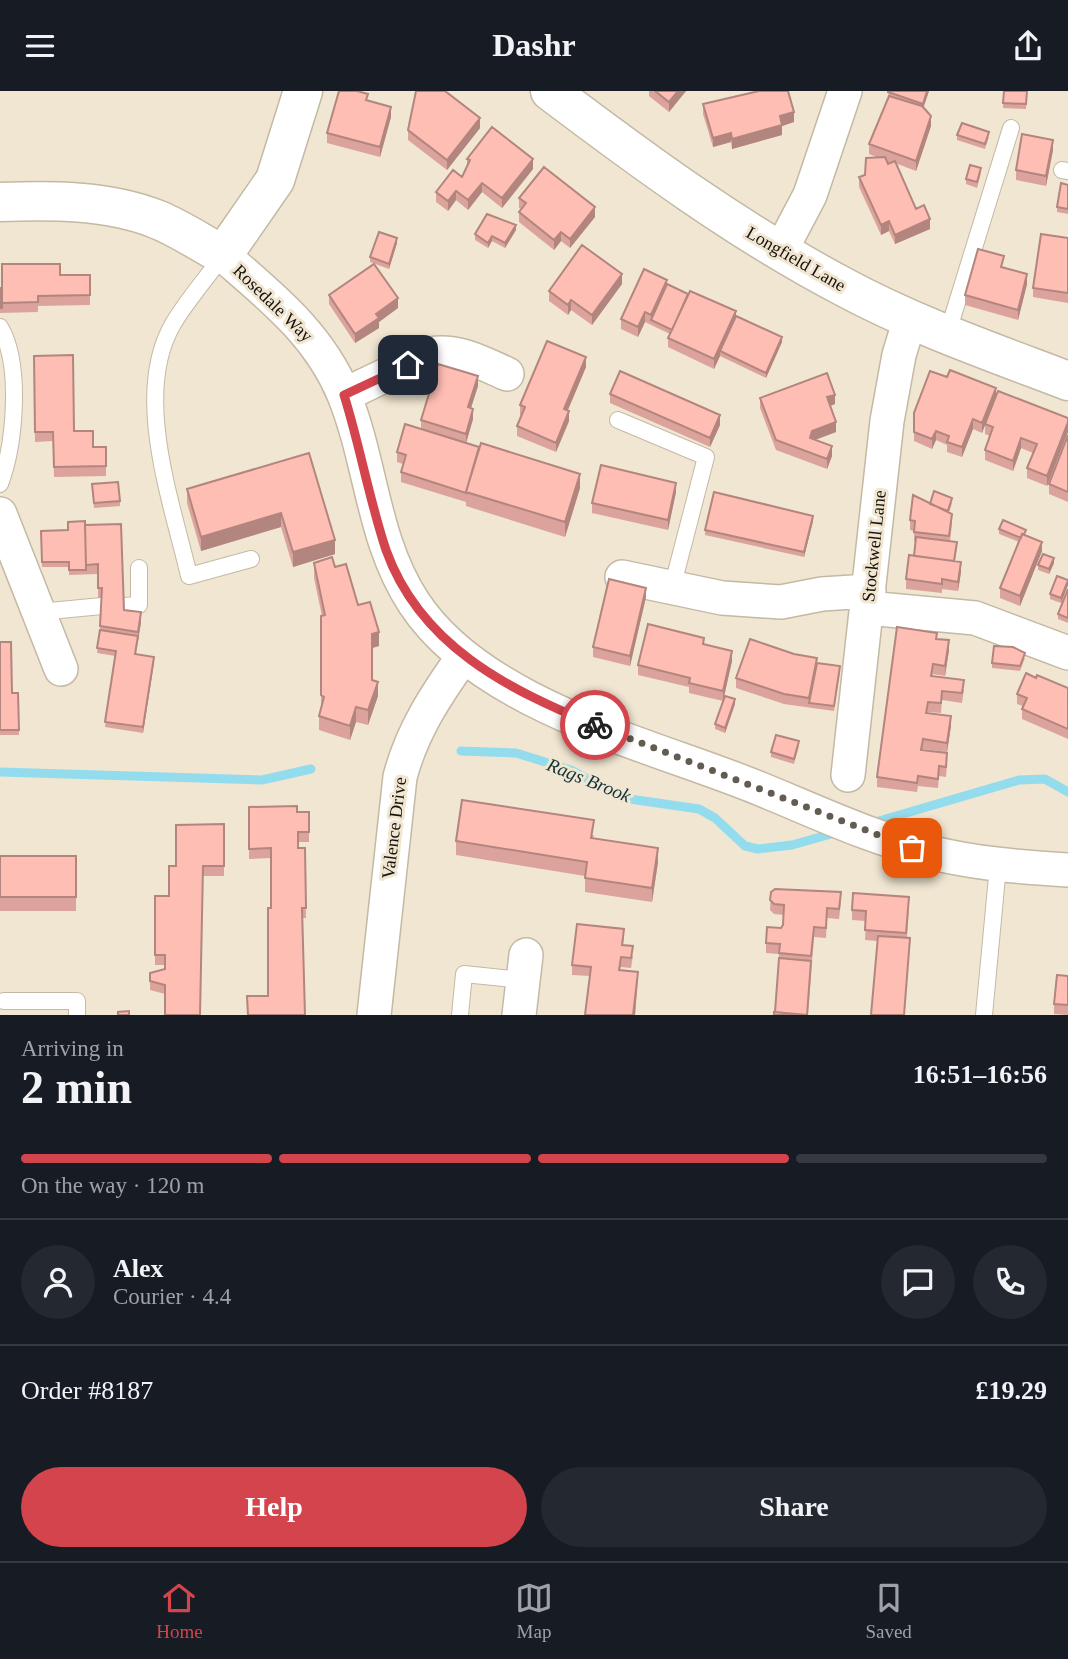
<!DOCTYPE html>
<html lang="en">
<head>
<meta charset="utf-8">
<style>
  body { margin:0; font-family:Georgia,serif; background:#242831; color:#f1f3f6; height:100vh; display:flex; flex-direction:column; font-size:26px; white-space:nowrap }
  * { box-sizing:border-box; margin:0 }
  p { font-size:23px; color:#9ea1a6 }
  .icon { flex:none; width:38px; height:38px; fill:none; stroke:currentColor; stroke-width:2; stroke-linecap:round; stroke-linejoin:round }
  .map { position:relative; height:924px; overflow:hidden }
  .drawer { display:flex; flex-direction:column; background:#171b24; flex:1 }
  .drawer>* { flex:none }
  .pin { position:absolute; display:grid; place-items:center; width:60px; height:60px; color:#fff; margin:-30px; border-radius:14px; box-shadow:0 4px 10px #0006 }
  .courier { position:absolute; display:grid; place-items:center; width:70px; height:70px; margin:-35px; border:5px solid #d4444c; border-radius:50%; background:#fff; color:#222; box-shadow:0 2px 9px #0007 }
  .overview em { font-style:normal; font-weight:700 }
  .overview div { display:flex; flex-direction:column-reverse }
  .overview { display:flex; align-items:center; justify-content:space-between; height:119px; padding:0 21px }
  h1 { font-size:46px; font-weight:700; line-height:52px }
  .bar { display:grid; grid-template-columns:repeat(4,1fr); gap:10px 7px; align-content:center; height:84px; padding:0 21px }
  .bar i { height:9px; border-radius:5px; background:#363941 }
  .bar .active { background:#d4444c }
  .bar p { grid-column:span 4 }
  .line { display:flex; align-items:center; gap:18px; padding:0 21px; border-top:2px solid #363941 }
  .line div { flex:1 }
  .round { display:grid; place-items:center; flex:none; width:74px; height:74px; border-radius:37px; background:#242831 }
  .button { display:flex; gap:14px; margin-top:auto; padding:14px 21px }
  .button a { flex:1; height:80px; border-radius:42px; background:#d4444c; color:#fff; font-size:28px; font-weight:700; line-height:80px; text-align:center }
  .button a+a { background:#242831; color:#f1f3f6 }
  header { display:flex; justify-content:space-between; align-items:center; height:91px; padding:0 21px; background:#171b24; font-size:32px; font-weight:700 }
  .menu { display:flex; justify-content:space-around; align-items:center; height:98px; border-top:2px solid #363941; background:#171b24; font-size:19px; color:#9ea1a6 }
  .menu a { display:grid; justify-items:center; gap:4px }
  .menu .active { color:#d4444c }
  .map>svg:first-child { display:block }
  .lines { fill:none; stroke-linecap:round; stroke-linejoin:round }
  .stream { stroke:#93dcee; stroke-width:9 }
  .lane-casing { stroke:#c3b9a4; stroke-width:18 }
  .street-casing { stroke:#c3b9a4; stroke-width:36 }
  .secondary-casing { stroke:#c3b9a4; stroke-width:41 }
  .lane { stroke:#fff; stroke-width:16 }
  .street { stroke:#fff; stroke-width:33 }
  .secondary { stroke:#fff; stroke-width:38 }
  .wall { fill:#dba39b }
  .shaded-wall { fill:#b2857e }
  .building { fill:#ffbeb4; stroke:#b2857e; stroke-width:2 }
  .done { stroke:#635c50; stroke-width:7; stroke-dasharray:0 12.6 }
  .route { stroke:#d4444c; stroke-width:9 }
  .labels { text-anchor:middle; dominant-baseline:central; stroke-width:6; stroke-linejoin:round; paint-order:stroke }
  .street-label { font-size:18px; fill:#16120b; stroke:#f1e6d1 }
  .water-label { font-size:19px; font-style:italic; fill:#0f333b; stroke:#f1e6d1 }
</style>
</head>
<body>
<header><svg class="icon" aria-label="menu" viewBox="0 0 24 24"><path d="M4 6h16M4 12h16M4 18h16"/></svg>Dashr<svg class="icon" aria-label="share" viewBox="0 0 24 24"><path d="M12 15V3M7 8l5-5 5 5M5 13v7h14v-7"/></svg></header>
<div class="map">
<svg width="1068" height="924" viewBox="0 0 1068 924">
  <rect width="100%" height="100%" fill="#f1e6d1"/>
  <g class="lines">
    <path class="stream" d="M461,660L516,662L571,679L623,707L699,718L715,727L745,755L758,758L792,754L838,741
      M0,681L262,689L311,678
      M872,732L1019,689L1045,688L1068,701"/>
    <defs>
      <path id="lane" d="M1062,79L1068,80
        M223,164C207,187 187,209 173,233C132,303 172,411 189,485L251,468
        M0,236C22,273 15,353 0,393
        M947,244L1011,37
        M618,329L706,366L672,497
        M123,515L139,514V477
        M39,521L102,515
        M4,910H77V924
        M460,924L464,883L523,889
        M984,924L998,775"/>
      <path id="street" d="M780,161L810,104L845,0
        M223,164C271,206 319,243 344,304C372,373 372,448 414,512C480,612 641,651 748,693C809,717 869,747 933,762C978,773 1022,776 1068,779
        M344,304L430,263C458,258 482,272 507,283
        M0,423L61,578
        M622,486L722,507L781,511L822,503L869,500
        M867,517L975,527L1068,562
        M848,684L887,330L899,264L910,228
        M374,924L400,686C412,640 436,604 463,566
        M519,924L526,864"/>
      <path id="secondary" d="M550,0C644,71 738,140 842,195C914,234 992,261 1068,290
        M0,111C51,109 108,109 156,128C179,137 201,152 223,164L275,89L303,0"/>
    </defs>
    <use href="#lane" class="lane-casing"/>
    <use href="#street" class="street-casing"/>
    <use href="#secondary" class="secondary-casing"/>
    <use href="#lane" class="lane"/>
    <use href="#street" class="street"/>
    <use href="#secondary" class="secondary"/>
  </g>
  <path class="wall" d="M649,0H686L669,21L649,5Z
    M888,0H929L923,17L931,35L916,80L895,72L916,118L930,138L895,153L889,140L881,144L859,96V86L865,84L879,67L869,63V53L889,6Z
    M1004,0H1027L1026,18L1003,17Z
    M368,10L391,26L380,66L327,52V42Z
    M703,13L794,31L782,35V44L732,58L731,51L713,56L703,23Z
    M480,37L447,79L408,49V39Z
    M957,44L989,46L985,58L957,49Z
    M1053,59L1046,95L1016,89V79Z
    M467,68L533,78L502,117L482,101L468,119L456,109L448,120L436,111V101L462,86L467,74Z
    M981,82L977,97L966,93V88Z
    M1068,94V123L1057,121V116Z
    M519,107L595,126L570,157L561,150L554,159L519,131V121L521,118L519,117Z
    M516,139L505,157L492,150L488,157L475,149V143Z
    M1068,147V212L1033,206V197Z
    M397,152L389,178L370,171V166Z
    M1004,175V176L1027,193L1018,229L965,214V204Z
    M60,184H90V214L38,215V221L0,222V197Z
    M622,193L592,234L571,219L568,224L549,210V200Z
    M667,193L736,225L782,251L766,287L720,265L714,278L668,256V247L670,243L645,231L638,246L621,238V228Z
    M329,204L398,217L379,231V237L355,252L329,213Z
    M34,265L74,340L93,356H106V385L54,386L53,350L35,351Z
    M586,276L568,319L569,330L556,361L517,345V335L521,325L520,324V314Z
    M478,295L471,317L473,328L466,352L580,397L565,446L466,415V411L401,391V381L403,373L397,371V361L421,338V329Z
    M610,303L720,334L710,356L610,312Z
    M996,305L1068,327V341L1047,395L1027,387V377L1033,362L1021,357L1013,380L985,369V359L990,345L985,343V334L982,342L973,338L962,366L947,361V354L936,349L932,358L914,350V322Z
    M760,307L835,313L830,315L836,341L815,349L832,365L827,378L776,359L760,317Z
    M1068,344V411L1049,403V393Z
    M309,362L335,463L293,476L281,436L201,460L187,412V398Z
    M92,398L120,410V415L94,417Z
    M676,401L668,439L592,422V412Z
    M952,412L949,422L952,433L950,450L957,456L955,470L961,481L958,500L942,498V502L906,498V488L914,465L916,451L914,450V440L910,439V429L930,413Z
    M813,430L804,466L705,444V439Z
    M999,438L1026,444L1042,460L1020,515L1000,507V497L1019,451L999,443Z
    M41,440L85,442L124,519L141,531L136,563L154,571L143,642L105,636L115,565L97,562L100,539L102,507H98V483L69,484V476H42Z
    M314,472L335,476L358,514L379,555L372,557V589L378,605L368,634L356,631L350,649L319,639V625L321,616V525H322L314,487Z
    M1054,472L1049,483L1038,479V474Z
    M1068,494L1061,512L1050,508V503Z
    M1068,498V532L1058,528V523Z
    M646,506L630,575L593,566V556Z
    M937,548L949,559L945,585L933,583L932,585L964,599L962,612L942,609L941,622L928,621V622L951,635L947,661L923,658V659L947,672L946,686L939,685L938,697L918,695L917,701L877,696V686Z
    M0,551L12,602H18L19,644H0Z
    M704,554L732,570L723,610L689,602V596L638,584V574Z
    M1025,567L1020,580L992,577V572Z
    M817,572L840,580L834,620L784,613L736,597V587Z
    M1036,587L1068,597V648L1022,628V618L1023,615L1017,613V603Z
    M735,613L725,642L715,638V633Z
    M799,655L794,673L771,666V661Z
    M249,716L297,721H309V751H298V757H305L306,827H302L271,817V767L249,768Z
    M224,733V785H203L165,903L150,899V882L165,878V874H155V805H169Z
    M594,744L593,747L658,771L652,811L585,801V785L456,764V750Z
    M0,765H76V820H0Z
    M771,801L841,811L839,828L827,827L826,847L814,846L808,924L775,921L779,863L766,862V852L783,834L784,824L774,823L770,819Z
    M909,816L907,847L877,850L865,849L866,830L852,829V819Z
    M624,847L623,855L633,865L631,877L621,876L620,879L638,891L635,924H585L590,885L572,884V874Z
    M1068,885V924L1054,923V913Z"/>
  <path class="shaded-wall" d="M678,0H686L669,21V11Z
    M927,0H929L923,18V13Z
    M391,16V26L380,66V56Z
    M794,21V31L782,35V44L732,58V48L780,25Z
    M931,25V35L916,80V70Z
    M480,27V37L447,79V69Z
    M731,42V51L713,56V47Z
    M1053,49V59L1046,95V85Z
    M533,68V78L502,117V107Z
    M482,92V101L468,119V109Z
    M456,100V109L448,120V110Z
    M595,116V126L570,157V148Z
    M930,128V138L895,153V144Z
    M889,130V140L881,144V134Z
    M516,134V139L505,157V152Z
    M561,141V150L554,159V149Z
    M492,145V150L488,157V152Z
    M397,147V152L389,178V173Z
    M622,183V193L592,234V224Z
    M1027,183V193L1018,229V219Z
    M667,189V199L651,229V224Z
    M398,207V217L379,231V237L355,252V243L376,223Z
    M571,209V219L568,224V214Z
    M736,220V230L720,260V265L714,278V268Z
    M645,221V231L638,246V236Z
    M782,246V251L766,287V282Z
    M586,266V276L564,328V318Z
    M478,285V295L468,326V316Z
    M996,297V306L982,342V332Z
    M835,304V313L827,316V306Z
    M473,318V328L466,352V343Z
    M569,320V330L556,361V352Z
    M720,324V334L710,356V347Z
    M973,328V338L962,366V356Z
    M836,331V341L812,350L810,347L812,340Z
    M1068,331V341L1047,395V385Z
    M936,340V349L932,358V348Z
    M1021,347V357L1013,380V370Z
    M832,355V365L827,378V368Z
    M580,383V397L565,446V431Z
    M676,392V401L668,439V429Z
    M281,422V436L201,460V446Z
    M813,425V430L804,466V461Z
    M335,449V463L293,476V461Z
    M1042,451V460L1020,515V505Z
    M1054,467V472L1049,483V478Z
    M961,471V481L958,500V491Z
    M1068,489V494L1061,512V507Z
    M646,497V506L630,575V565Z
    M141,521V531L138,550V541Z
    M379,541V555L372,557V543Z
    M949,549V559L945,585V575Z
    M732,560V570L723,610V600Z
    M154,566V571L143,642V636Z
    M378,591V605L368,634V619Z
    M735,608V613L725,642V637Z
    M356,616V631L350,649V635Z
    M951,625V635L947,661V652Z
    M658,757V771L652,811V797Z
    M638,881L635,924H633Z"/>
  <path class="building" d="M339,0H357L368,3L366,9L391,16L380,56L327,42Z
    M416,0H445L480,27L447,69L408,39Z
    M655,0H678L669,11Z
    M759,0H788L794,21L780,25L782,34L732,48L731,42L713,47L703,13Z
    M888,0H927L923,13L888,1Z
    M1004,0H1027L1026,13L1003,12Z
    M889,5L922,15L931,25L916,70L869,53Z
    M962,32L989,41L985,53L957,44Z
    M492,36L533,68L502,107L482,92L468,109L456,100L448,110L436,101L453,79L462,86L470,69L467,68Z
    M1022,43L1053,49L1046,85L1016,79Z
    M885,66L888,73L895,70L916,118L924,114L930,128L895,144L889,130L881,134L859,86L865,84L866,67Z
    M970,74L981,77L977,91L966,88Z
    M544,76L595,116L570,148L561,141L554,149L519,121L526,112L519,107Z
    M1061,92L1068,94V118L1057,116Z
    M487,123L516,134L505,152L492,145L488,152L475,143Z
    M379,141L397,147L389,173L370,166Z
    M1041,143L1068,147V202L1033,197Z
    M582,154L622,183L592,224L571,209L568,214L549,200Z
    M978,158L1004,165L1001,176L1027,183L1018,219L965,204Z
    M2,173H60V184H90V204L38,205V211L2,212Z
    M374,173L398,207L376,223L379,227L355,243L329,204Z
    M644,178L667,189L651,224L645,221L638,236L621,228Z
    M667,193L688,203L672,239L651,229Z
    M0,197H2V217H0Z
    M690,200L736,220L714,268L668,247Z
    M736,225L782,246L766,282L720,260Z
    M547,250L586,266L564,318L569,320L556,352L517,335L525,316L520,314Z
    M73,264L74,340H93V356H106V375L54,376L53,341H35L34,265Z
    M438,273L478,285L468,316L473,318L466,343L421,329Z
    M950,279L996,297L982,332L973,328L962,356L947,351L949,345L936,340L932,348L914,341V322L930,280L947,286Z
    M620,280L720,324L710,347L610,303Z
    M827,282L835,304L827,306L836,331L812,340L810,347L832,355L827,368L776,349L760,307Z
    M998,300L1068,327V331L1047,385L1027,377L1037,353L1021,347L1013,370L985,359L993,336L985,333Z
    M405,333L479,356L466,401V402L401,381L406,364L397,361Z
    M1068,344V401L1049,393Z
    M481,352L580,383L565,431L466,401Z
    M309,362L335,449L293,461L281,422L201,446L187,398Z
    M601,374L676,392L668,429L592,412Z
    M118,391L120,410L94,412L92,393Z
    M934,400L952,407L948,420L930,413Z
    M714,401L813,425L804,461L705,439Z
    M913,404L952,423L949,445L914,441L915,430L910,429Z
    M1003,429L1026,439L1024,443H1022L1021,447L999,438Z
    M85,430L86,479H69V471H42L41,440L68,439V431Z
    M121,433L124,519L141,521L138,541L100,535L102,497H98V473L86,474L85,434Z
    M1022,443L1042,451L1020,505L1000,497Z
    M916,446L957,451L954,470L914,465Z
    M1043,463L1054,467L1049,478L1038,474Z
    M909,464L961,471L958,491L942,488V493L906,488Z
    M332,466L335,476L346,473L358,514L370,511L379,541L372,543V589L378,591L368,619L356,616L350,635L319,625L324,606L321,604V525L325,524L314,472Z
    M1057,485L1068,489L1061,507L1050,503Z
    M609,488L646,497L630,565L593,556Z
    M1068,498V527L1058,523Z
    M648,533L704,547L703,553L732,560L723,600L689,592L690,587L638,574Z
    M897,536L937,542L936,548L949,549L945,575L933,573L931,585L964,589L962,602L942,600L941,612L928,611L926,622L951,625L947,652L923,648L921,659L947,662L946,676L939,675L938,688L918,685L917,692L877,686Z
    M100,539L138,545L135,563L154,566L143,636L105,631L116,560L97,557Z
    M750,548L794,563L817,567L809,607L784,603L736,587Z
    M0,551H11L12,602H18L19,639H0Z
    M994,555L1013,556L1025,562L1020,575L992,572Z
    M817,572L840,575L834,615L809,612Z
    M1026,582L1036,587L1037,584L1068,597V638L1022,618L1027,607L1017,603Z
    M725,605L735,608L725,637L715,633Z
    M776,644L799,650L794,668L771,661Z
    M462,709L594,729L591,747L658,757L652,797L585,787L587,771L456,750Z
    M297,715V721H309V741H298V757H305L306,817H302L305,924H248L247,905H268V817H271V757L249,758V716Z
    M224,733V775H203L200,924H165V894L150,890V882L165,878V864H155V805H169V775H176V734Z
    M0,765H76V806H0Z
    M775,798L841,801L839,818L827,817L826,837L814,836L811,865L779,862L780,853L766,852L767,836L781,837L783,834L784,814L774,813L770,809L771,801Z
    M853,802L909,806L906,842L865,839L866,820L852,819Z
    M577,833L624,838L622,854L633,855L631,867L621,866L619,879L638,881L633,924H585L591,876L572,874Z
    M878,845L910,847L904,924H871Z
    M779,867L811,870L807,924L775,921Z
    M1057,884L1068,885V914L1054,913Z
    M129,920V924H118V921Z
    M774,921L804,924H774Z"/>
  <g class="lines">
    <path class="done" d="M595,634L912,757"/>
    <path class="route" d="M408,274L344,304C360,355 369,408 386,459C420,554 507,598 595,634"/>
  </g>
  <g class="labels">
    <g class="street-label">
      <text transform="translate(796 168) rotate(30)">Longfield Lane</text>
      <text transform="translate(273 212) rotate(44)">Rosedale Way</text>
      <text transform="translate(874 455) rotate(-84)">Stockwell Lane</text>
      <text transform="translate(394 737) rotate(-83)">Valence Drive</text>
    </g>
    <g class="water-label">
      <text transform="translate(589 689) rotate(22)">Rags Brook</text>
    </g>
  </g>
</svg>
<div class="pin" style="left:912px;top:757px;background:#ea580c"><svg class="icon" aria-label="bag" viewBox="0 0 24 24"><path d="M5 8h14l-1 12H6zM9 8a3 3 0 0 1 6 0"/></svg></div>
<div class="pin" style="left:408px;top:274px;background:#1f2937"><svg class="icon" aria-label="home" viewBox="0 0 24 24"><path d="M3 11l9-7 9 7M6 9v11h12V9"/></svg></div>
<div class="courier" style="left:595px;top:634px"><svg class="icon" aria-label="bike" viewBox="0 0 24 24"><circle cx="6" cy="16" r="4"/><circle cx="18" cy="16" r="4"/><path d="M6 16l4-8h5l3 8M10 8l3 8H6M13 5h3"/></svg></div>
</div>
<section class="drawer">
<div class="overview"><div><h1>2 min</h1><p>Arriving in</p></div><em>16:51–16:56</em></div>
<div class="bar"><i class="active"></i><i class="active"></i><i class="active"></i><i></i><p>On the way · 120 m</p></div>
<div class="line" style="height:126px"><a class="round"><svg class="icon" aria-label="person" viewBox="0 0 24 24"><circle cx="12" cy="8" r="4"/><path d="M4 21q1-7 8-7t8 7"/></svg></a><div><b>Alex</b><p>Courier · 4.4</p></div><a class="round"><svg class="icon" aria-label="chat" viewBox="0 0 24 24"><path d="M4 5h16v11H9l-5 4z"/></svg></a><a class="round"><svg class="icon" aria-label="phone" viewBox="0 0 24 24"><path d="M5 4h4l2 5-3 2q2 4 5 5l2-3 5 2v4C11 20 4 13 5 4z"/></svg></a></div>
<div class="line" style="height:91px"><div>Order #8187</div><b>£19.29</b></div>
<div class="button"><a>Help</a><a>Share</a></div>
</section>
<nav class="menu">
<a class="active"><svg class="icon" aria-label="home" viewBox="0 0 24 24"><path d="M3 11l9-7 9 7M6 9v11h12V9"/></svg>Home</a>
<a><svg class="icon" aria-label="map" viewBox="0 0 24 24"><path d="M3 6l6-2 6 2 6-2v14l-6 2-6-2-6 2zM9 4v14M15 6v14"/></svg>Map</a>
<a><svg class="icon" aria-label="saved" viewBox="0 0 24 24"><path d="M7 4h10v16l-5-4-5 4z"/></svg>Saved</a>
</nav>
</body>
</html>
